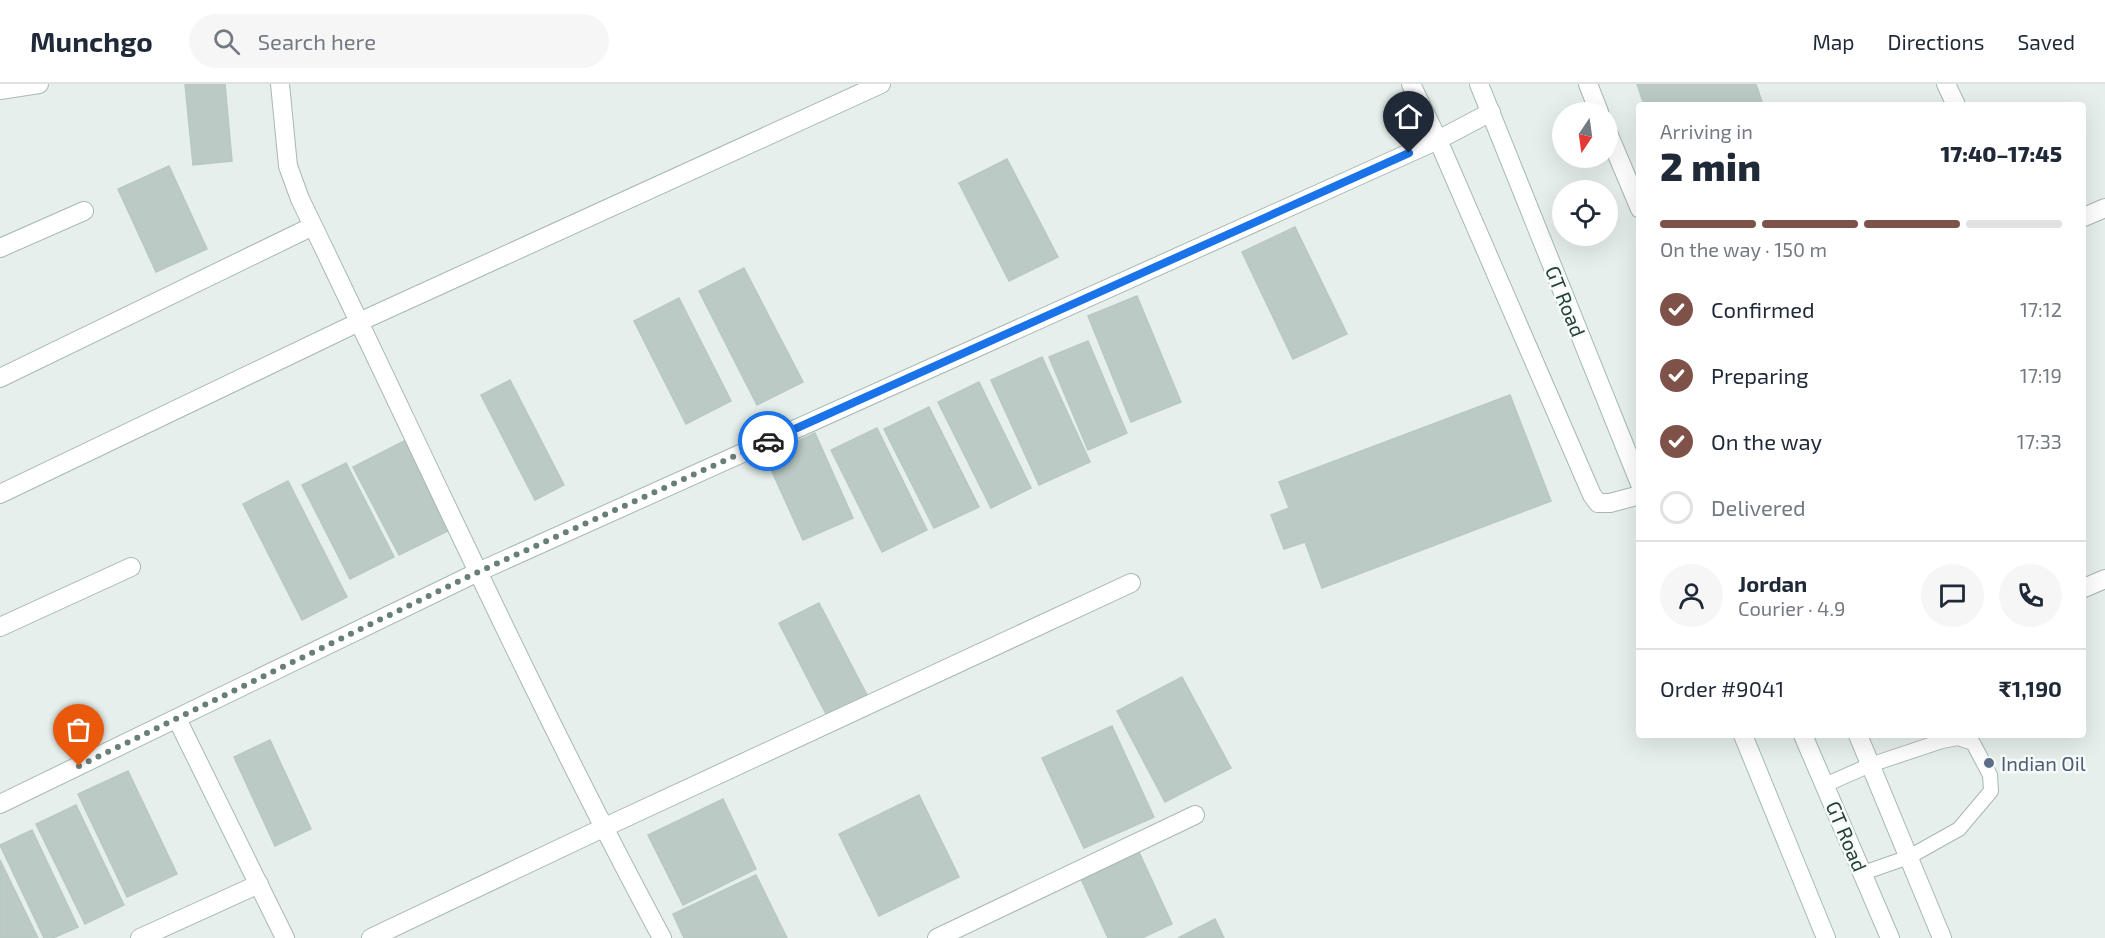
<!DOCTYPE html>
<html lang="en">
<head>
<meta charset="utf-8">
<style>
  body { margin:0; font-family:"Exo 2",sans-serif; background:#f6f6f7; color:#1f2937; height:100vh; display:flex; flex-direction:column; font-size:22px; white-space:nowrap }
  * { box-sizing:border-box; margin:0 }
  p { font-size:20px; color:#747a83 }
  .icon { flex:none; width:33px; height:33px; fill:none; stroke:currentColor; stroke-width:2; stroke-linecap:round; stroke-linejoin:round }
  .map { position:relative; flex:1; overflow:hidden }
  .sheet { position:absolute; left:1636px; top:18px; width:450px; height:636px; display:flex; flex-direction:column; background:#fff; border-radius:6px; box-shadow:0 6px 24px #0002 }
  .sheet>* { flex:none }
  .needle { width:39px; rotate:193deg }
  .controls { position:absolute; left:1552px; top:18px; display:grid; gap:12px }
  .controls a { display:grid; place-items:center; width:66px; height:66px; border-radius:50%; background:#fff; box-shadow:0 6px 24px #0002; font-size:30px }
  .pin { position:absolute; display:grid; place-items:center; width:51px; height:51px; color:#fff; margin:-62px -26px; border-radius:50% 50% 50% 0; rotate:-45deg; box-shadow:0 0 6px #0007 }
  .pin .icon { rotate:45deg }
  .courier { position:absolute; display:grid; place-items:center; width:60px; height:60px; margin:-30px; border:4px solid #1a73e8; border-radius:50%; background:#fff; color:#222; box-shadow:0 2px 8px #0007 }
  .overview em { font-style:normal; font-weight:800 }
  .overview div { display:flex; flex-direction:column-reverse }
  .overview { display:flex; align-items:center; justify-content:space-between; height:102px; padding:0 24px }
  h1 { font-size:39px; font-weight:800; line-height:45px }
  .bar { display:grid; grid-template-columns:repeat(4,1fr); gap:9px 6px; align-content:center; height:72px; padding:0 24px }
  .bar i { height:8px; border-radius:4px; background:#e0e1e3 }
  .bar .active { background:#7f5249 }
  .bar p { grid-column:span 4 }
  .line { display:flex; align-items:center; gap:15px; padding:0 24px; border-top:2px solid #e0e1e3 }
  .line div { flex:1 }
  .round { display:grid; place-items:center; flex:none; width:63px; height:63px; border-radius:32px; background:#f6f6f7 }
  ol { padding:0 24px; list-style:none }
  li { display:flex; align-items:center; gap:18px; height:66px }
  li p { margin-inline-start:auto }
  li .icon { padding:6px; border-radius:50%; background:#7f5249; color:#fff; stroke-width:4 }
  li:last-child { color:#747a83 }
  li i { width:33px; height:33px; border:3px solid #e0e1e3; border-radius:50% }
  header { display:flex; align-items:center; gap:36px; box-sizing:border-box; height:84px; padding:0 30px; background:#fff; border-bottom:2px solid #e0e1e3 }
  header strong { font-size:28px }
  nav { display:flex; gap:33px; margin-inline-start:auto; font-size:21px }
  .search { width:420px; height:54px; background:#f6f6f7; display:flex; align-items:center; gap:15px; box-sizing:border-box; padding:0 21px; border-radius:33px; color:#747a83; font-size:22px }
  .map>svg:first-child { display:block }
  .building { fill:#bbcac4; stroke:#b8c9c2; stroke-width:1.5 }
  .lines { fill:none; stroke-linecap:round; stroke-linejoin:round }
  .lane-casing { stroke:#a8b8b2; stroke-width:16 }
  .street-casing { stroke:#a8b8b2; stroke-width:20 }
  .secondary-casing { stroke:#a4bbb3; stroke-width:20 }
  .lane { stroke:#fff; stroke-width:14 }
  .street { stroke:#fff; stroke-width:18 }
  .secondary { stroke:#fff; stroke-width:18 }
  .done { stroke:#687f78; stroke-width:6; stroke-dasharray:0 10.8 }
  .route { stroke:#1a73e8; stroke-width:8 }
  .service-dot { fill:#5c6f8a; stroke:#f7fbf9; stroke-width:2 }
  .labels { text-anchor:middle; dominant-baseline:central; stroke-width:5; stroke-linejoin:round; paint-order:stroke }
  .street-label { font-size:20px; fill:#24423a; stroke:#f7fbf9 }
  .service-label { font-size:20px; fill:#4e5e75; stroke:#f7fbf9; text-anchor:start }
</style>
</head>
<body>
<header>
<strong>Munchgo</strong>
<div class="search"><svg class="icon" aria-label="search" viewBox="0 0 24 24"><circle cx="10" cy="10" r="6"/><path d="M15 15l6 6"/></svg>Search here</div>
<nav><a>Map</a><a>Directions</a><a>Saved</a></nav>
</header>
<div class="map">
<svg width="2105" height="854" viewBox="0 0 2105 854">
  <rect width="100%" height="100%" fill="#e6efeb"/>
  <path class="building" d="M185,0H225L232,77L193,81Z
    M1637,0H1756L1763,21H1644Z
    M1007,75L1058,173L1009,197L959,99Z
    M169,82L207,165L156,188L118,105Z
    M1295,143L1347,250L1293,275L1242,168Z
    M744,184L803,298L757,321L699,207Z
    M1137,212L1181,318L1131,338L1088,232Z
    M679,214L731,317L686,340L634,237Z
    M1088,257L1127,349L1088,366L1049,273Z
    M1042,273L1090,378L1039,401L991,296Z
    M510,296L564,401L535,416L481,311Z
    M979,298L1031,404L991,424L938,318Z
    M1510,311L1551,417L1322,504L1305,458L1284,465L1271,431L1289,424L1279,398Z
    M929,323L979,423L934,444L884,345Z
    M877,344L927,446L882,468L831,366Z
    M815,349L853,434L803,456L765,372Z
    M410,354L456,443L399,471L353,383Z
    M346,379L394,473L350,495L302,401Z
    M288,397L347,513L302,536L243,420Z
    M819,519L867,611L827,632L779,539Z
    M1182,593L1231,684L1165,718L1117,627Z
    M1112,642L1154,733L1084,764L1042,674Z
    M270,656L311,745L275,762L234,673Z
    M128,687L177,790L127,813L78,710Z
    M919,711L959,793L879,832L839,750Z
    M723,715L756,785L683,821L648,751Z
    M76,721L124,821L85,840L36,740Z
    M32,746L78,843L53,854H44L0,761Z
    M1139,768L1172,840L1142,854H1108L1081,795Z
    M0,776L38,854H0Z
    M756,791L787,854H684L673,830Z
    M1215,835L1224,854H1178Z"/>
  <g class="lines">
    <defs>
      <path id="lane" d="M1825,701L1870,681L1942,657L1958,654L1973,659L1990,691L1991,707L1959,745L1909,773L1863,789"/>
      <path id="street" d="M280,0L288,82L300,115C420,362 532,612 662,854
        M1411,0L1438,56L1592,411L1598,419H1610L1640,411
        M1588,0L1599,28
        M1946,0L1956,21
        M0,6L39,0
        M1608,49L1640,125
        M2084,133L2105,124
        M0,164L84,127
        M0,294L313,142
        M0,410L359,238L881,0
        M2084,504L2105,495
        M0,543L131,483
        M177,635L285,854
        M1858,651L1942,854
        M0,720L478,488L1438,56L1491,28
        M140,854L259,800
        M371,854L603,744L1131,499
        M937,854L1195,731"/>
      <path id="secondary" d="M1479,0L1640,400
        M1743,651L1826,854
        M1803,651L1890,854"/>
    </defs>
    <use href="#lane" class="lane-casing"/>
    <use href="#street" class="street-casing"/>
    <use href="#secondary" class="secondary-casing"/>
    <use href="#lane" class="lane"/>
    <use href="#street" class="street"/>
    <use href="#secondary" class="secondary"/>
  </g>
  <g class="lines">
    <path class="done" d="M79,682L478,488L768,357"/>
    <path class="route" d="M768,357L1409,69"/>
  </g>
  <circle class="service-dot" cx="1989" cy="679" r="6"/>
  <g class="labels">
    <g class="street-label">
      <text transform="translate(1566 217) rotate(68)">GT Road</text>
      <text transform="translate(1847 752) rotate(67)">GT Road</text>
    </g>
    <g class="service-label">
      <text x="2001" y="679">Indian Oil</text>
    </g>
  </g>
</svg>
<div class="controls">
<a><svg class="needle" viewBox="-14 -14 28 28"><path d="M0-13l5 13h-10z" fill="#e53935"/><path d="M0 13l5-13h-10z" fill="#747a83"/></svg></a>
<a><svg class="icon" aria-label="locate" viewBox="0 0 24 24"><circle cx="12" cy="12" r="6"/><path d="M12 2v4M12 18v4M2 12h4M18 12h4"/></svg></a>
</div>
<div class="pin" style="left:79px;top:682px;background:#ea580c"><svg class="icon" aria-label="bag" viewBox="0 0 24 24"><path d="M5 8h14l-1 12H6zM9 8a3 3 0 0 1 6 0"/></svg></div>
<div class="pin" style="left:1409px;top:69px;background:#1f2937"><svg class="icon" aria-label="home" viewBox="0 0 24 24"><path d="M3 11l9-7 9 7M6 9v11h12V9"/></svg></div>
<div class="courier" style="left:768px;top:357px"><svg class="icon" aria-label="car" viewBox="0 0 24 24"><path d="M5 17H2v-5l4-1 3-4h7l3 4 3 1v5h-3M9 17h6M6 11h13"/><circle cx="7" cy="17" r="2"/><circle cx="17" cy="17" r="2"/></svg></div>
<section class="sheet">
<div class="overview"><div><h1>2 min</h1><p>Arriving in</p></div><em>17:40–17:45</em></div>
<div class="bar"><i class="active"></i><i class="active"></i><i class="active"></i><i></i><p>On the way · 150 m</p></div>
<ol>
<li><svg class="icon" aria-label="check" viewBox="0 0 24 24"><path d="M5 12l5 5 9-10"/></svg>Confirmed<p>17:12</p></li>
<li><svg class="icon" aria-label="check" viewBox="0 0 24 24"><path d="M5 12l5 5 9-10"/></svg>Preparing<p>17:19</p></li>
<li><svg class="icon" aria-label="check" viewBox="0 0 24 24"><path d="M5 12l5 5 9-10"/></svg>On the way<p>17:33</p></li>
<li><i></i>Delivered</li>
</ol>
<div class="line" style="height:108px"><a class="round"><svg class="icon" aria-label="person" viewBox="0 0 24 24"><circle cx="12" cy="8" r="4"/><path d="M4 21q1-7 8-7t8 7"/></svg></a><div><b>Jordan</b><p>Courier · 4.9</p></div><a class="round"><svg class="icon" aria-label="chat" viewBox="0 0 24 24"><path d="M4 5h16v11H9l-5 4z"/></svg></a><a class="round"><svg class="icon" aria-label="phone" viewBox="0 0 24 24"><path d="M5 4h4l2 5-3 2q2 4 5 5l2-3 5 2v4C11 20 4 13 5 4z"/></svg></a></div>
<div class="line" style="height:78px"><div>Order #9041</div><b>₹1,190</b></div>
</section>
</div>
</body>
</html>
